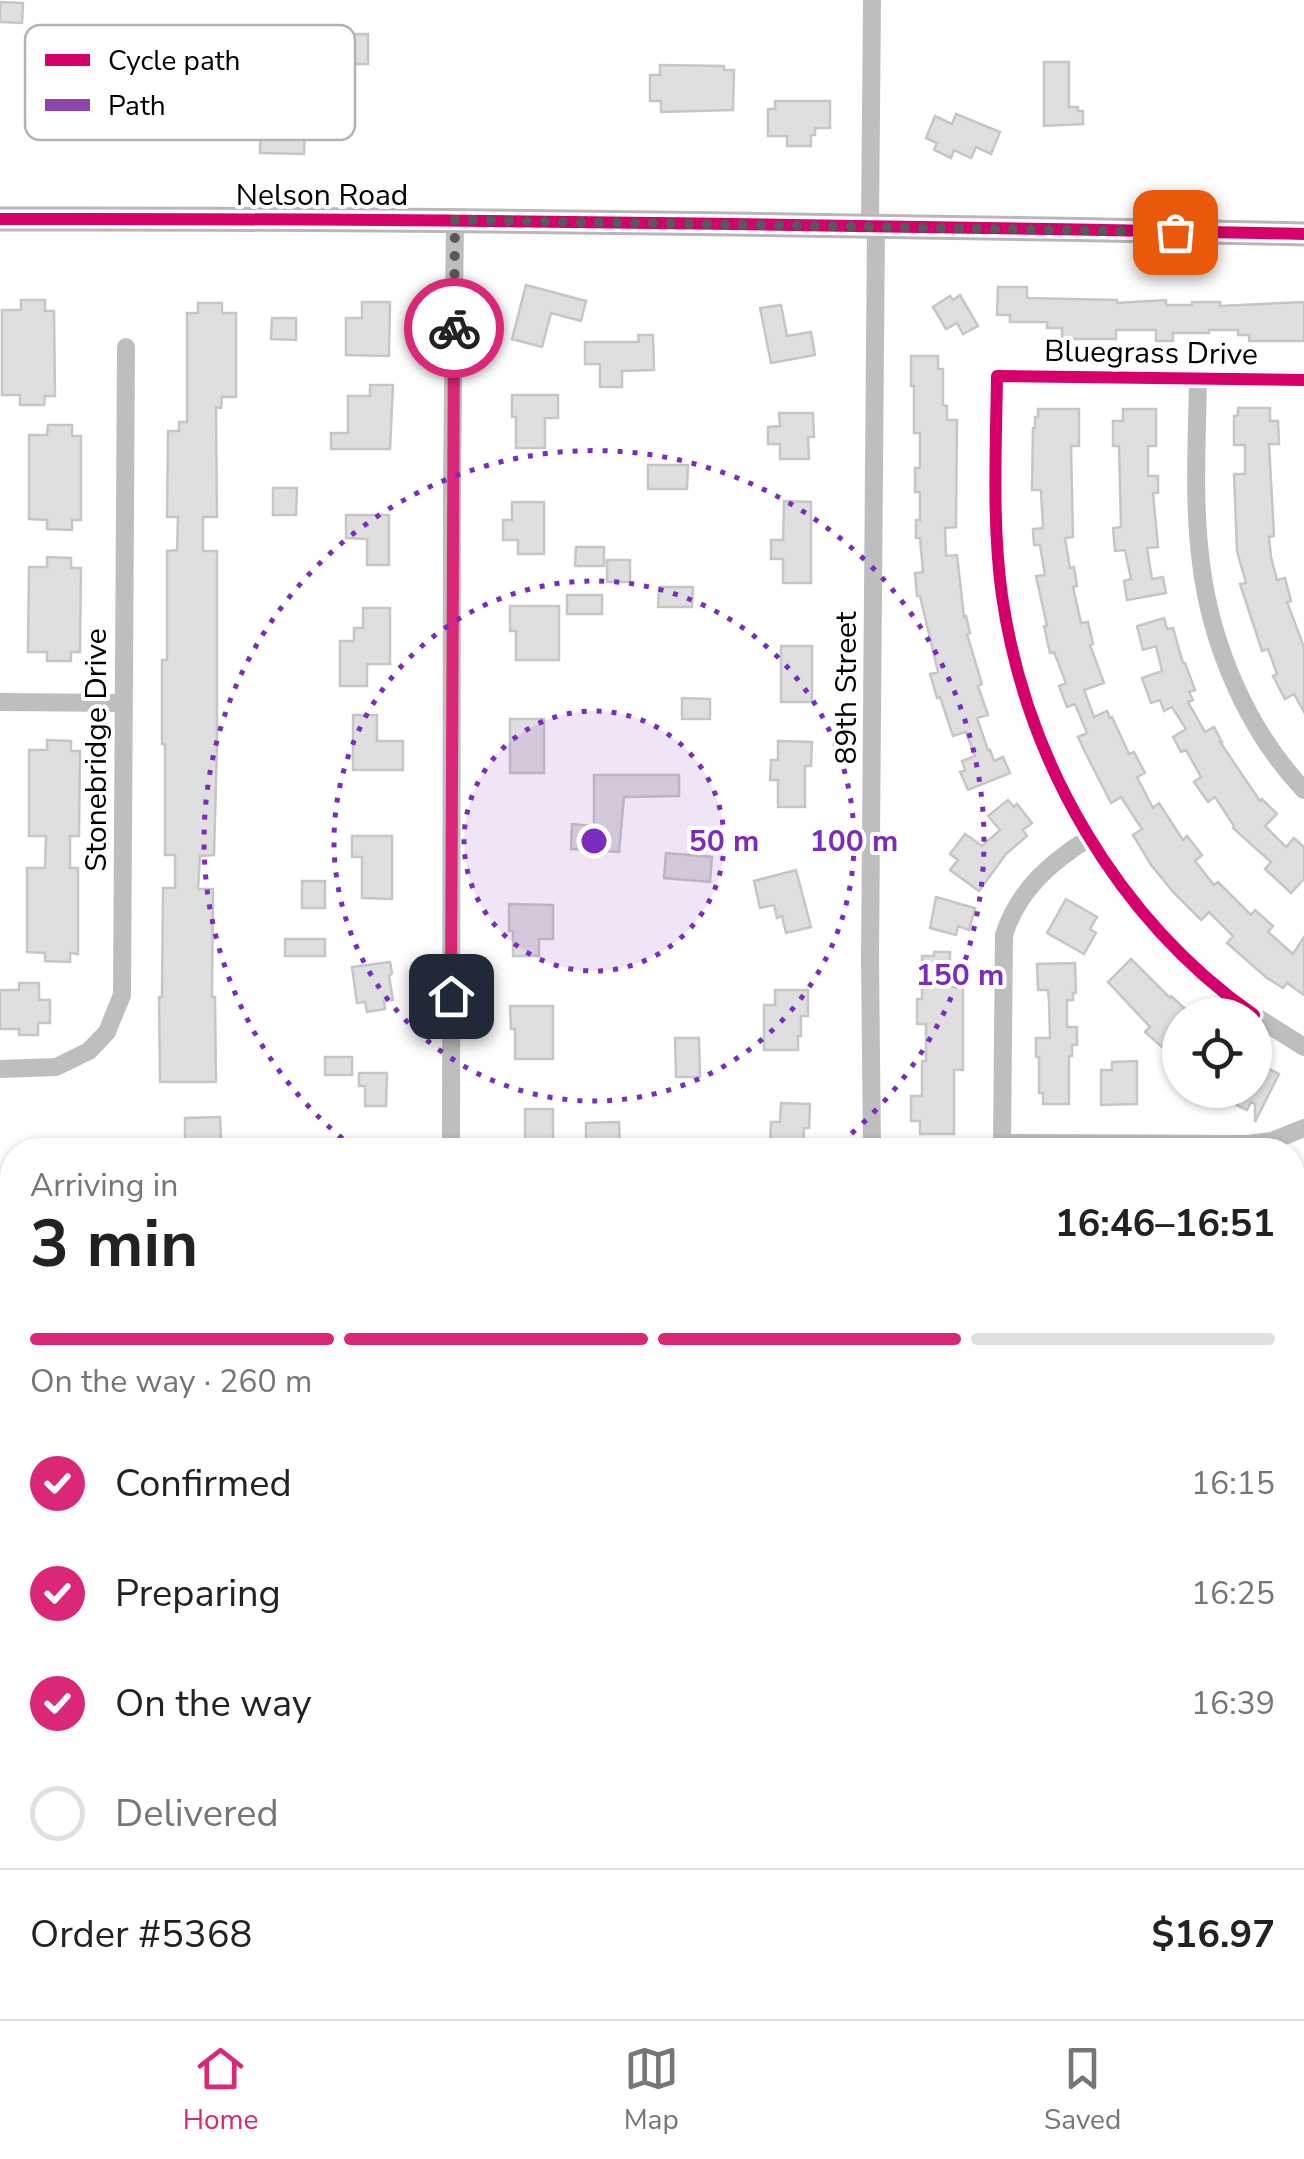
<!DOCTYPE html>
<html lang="en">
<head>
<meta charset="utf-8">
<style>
  body { margin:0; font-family:"Nunito Sans",sans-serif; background:#f2f2f2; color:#222; height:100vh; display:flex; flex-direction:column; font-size:38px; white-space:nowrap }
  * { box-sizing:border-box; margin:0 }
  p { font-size:32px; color:#767676 }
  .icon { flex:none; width:55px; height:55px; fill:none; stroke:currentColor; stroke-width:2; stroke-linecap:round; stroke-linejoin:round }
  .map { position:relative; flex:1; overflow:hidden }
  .panel { position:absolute; left:0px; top:1138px; width:1305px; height:882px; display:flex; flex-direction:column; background:#fff; border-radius:40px 40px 0 0; box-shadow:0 2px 8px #0004 }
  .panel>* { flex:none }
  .tools { position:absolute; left:1162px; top:998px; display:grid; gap:20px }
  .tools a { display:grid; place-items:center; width:110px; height:110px; border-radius:50%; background:#fff; box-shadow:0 2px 8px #0004; font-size:50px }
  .pin { position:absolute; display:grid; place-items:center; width:85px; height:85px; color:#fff; margin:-42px; border-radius:20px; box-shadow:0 5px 15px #0006 }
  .courier { position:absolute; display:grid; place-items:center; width:100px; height:100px; margin:-50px; border:8px solid #db2777; border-radius:50%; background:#fff; color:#222; box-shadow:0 2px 12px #0007 }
  .overview em { font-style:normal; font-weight:700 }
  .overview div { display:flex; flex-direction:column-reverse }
  .overview { display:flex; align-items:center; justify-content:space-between; height:170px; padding:0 30px }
  h1 { font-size:65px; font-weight:700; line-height:75px }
  .bar { display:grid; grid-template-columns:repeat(4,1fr); gap:15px 10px; align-content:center; height:120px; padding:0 30px }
  .bar i { height:12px; border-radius:8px; background:#e0e0e0 }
  .bar .current { background:#db2777 }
  .bar p { grid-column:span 4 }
  .line { display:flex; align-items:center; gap:25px; padding:0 30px; border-top:2px solid #e0e0e0 }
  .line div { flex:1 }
  ol { padding:0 30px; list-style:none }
  li { display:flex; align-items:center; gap:30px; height:110px }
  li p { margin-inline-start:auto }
  li .icon { padding:10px; border-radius:50%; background:#db2777; color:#fff; stroke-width:4 }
  li:last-child { color:#767676 }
  li i { width:55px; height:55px; border:5px solid #e0e0e0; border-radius:50% }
  .tab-bar { display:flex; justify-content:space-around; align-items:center; height:140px; border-top:2px solid #e0e0e0; background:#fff; font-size:28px; color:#767676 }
  .tab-bar a { display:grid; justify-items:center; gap:5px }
  .tab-bar .current { color:#db2777 }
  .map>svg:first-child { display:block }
  .green { fill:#ebebeb }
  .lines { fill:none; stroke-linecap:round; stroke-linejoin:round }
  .stream { stroke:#bebebe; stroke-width:5 }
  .building { fill:#dfdfdf; stroke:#c6c6c6; stroke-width:2.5 }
  .minor { stroke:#bebebe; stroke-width:18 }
  .secondary { stroke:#b8b8b8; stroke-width:25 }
  .quiet { stroke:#8e44ad; stroke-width:10; stroke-dasharray:20 10; stroke-linecap:butt }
  .cycleway-casing { stroke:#fff; stroke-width:19 }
  .cycleway { stroke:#d6006c; stroke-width:12 }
  .done { stroke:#595959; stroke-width:10; stroke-dasharray:0 18 }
  .route { stroke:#db2777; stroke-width:12 }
  .ring { fill:none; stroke:#7b2cbf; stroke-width:5; stroke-dasharray:5 10 }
  .labels { text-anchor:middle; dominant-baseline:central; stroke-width:8; stroke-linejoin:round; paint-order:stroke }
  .street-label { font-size:30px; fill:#000; stroke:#fff }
  .key { fill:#fff; stroke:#b2b2b2; stroke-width:2.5 }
  .key-label { font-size:28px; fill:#000 }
  .centre { fill:#7b2cbf; stroke:#fff; stroke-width:5 }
  .ring-label { font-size:30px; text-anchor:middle; font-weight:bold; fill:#7b2cbf; stroke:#fff; stroke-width:8; stroke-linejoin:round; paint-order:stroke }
</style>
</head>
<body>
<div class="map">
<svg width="1304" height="2019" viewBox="0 0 1304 2019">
  <rect width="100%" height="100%" fill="#fff"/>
  <path class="green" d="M1304,1242V1513L1292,1503V1243Z
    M0,1437L12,1439V1509L0,1508Z"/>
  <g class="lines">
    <path class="stream" d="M0,1467L12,1468
      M1292,1480L1304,1486"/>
  </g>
  <path class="building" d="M0,2L23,3L22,23L0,22Z
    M335,34H368V64H350L339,70V50H335Z
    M1044,62H1069V107H1078V111H1083V124L1044,126Z
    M660,65L724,66V70H734L733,110L661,112V101H650V75H660Z
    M775,101H830V128H815V135H811V146H787V136H768V109H775Z
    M956,114L1000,132L991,154L976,147L971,158L954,150L951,158L934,150L937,143L926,138L935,116L952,124Z
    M261,121L305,122L304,154L260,153Z
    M526,285L586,301L581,321L551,313L542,347L512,339Z
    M998,287H1027V298L1117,300V303L1166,300V305H1192V302H1220V306L1304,302V341H1249V335H1238V330H1209V333H1173V341H1156V330H1116V339H1062V328H1047V322H1010V315H997Z
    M960,295L978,326L963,334L957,323L946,329L933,307L950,296L953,300Z
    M21,300H45V311H54L55,396H45L44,405H20V395H2V310H21Z
    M362,302H390L389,356L346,355V318H362Z
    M198,303H222V313H236V397H222L221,408L216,407L217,517H203V551H217V744L214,855L200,856L198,889H213L212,997H215L216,1082H160L159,997H162L163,888H175V855H165V744H162V660H167V551L177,550L178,517H167L168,431H179V422H187V313H198Z
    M781,305L787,336L811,332L815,355L771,363L760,308Z
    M272,318H296V340L271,339Z
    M638,335H653L654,370L622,371V387H600V364H585V342H639Z
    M911,356H938V369H943V405L947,406V420H957L956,527L945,528L946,556L957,555L964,617L966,616L970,633L967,634L982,684L978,686L988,715L977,718L988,750H990L994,761L1003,757L1010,773L968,790L960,772L965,770L962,761L975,756L966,732L953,736L940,697L937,698L930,674L938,672L920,596H917L915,573L923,572L920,538H916V520H920V492H915V468H920V433H914V386H911Z
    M370,385H393L390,449H331V433H348V396H370Z
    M512,395H558V418H545V448H516V417H512Z
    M1238,408H1270V421H1278L1279,444H1269L1274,536L1269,537L1271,557L1277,580L1285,578L1291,601L1287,602L1304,647V712L1294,694L1285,699L1273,676L1277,674L1268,649L1262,651L1240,584L1246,583L1237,551L1234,474H1245V445H1234V416L1238,415Z
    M1038,409H1079V446H1071L1073,537L1065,538L1070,568L1074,567L1077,586L1073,587L1081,623L1088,622L1093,644L1090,645L1104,683L1084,690L1094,717L1107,711L1110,718L1112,717L1129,754L1134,752L1145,773L1137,777L1153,808L1159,803L1183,840L1187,836L1202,855L1195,861L1214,885L1218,882L1251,915L1255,910L1273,926L1268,932L1293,954L1304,937V995L1287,983L1283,988L1267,978L1227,943L1233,936L1209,912L1201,920L1174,893L1151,865L1133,835L1142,829L1121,797L1111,803L1085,752L1078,737L1087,733L1075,704L1067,707L1059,686L1066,683L1054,652L1050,653L1044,626H1047L1036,576L1045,575L1040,545H1034L1033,529L1043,528L1041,490H1032L1033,428H1035V417H1038Z
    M1123,409H1156V446H1148V476H1158V493H1153L1158,547L1147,548L1152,579L1163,577L1166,593L1127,600L1124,581L1131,579L1125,550L1115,551L1113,528L1121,527L1119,446H1113V421H1123Z
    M779,413H813L814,437H808L809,459H780V444H768V427L780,426Z
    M48,425H72V436H81V520H72V530L47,529V520L29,519V435H47Z
    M648,465H688L687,489H648Z
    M273,488H297L296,515H273Z
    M784,501L811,502V583H783V559H771V540H783Z
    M512,502H544V554H518V540H503V520H512Z
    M346,515H389V565H367V539L346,538Z
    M576,547H604V566H575Z
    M47,557L71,558V568H81L80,652H71V661H47V652H28L29,567H47Z
    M607,560H630V582H607Z
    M659,587H693L692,607H658Z
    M567,595H602V614H567Z
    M510,606H559V660H516V631H510Z
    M363,608H390V664H367V686H340V641H354V628H363Z
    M1164,618L1167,629L1173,628L1183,663H1185L1195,690L1189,692L1193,700L1188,702L1205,732L1214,727L1222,742H1220L1260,801L1262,799L1277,814L1265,826L1286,847L1294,838L1304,847V879L1291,893L1265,869L1271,862L1233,828L1234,826L1215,797L1208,802L1194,782L1201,777L1186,750L1181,752L1173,737L1186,729L1172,707L1164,711L1160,700L1151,703L1142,678L1162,671L1156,646L1143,650L1137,626Z
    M781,646H812V702H781Z
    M682,698L710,699V719H682Z
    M353,715H377V741H403V770H353Z
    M510,719H544V773H510Z
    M47,740L71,741V751H80L79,836H70V868H78V954L70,953V962L45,961V953L27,952V868H45L46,836H29V750H47Z
    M778,741L812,742L811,766H805V807H778V780H770L771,760H778Z
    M594,775H679V796L624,797L619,852L571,849L572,824L594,826Z
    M1008,800L1014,807L1017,804L1032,823L1023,830L1027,836L1006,854L979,891L950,870L958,860L950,854L965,834L982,846L1000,830L988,816Z
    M352,836H392V899L362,898V857H352Z
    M666,853L712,857L710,882L664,878Z
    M796,870L811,927L786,933L782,916L777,918L774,905L760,908L754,881Z
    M302,881H325V908H302Z
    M936,897L975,908L969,930L958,926L956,935L930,928Z
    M1066,899L1097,917L1090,929L1096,933L1084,954L1047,933Z
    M509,904L553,905V939H539V956H513V931H509Z
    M285,939H325V956H285Z
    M934,952H950V967H963V1070H954V1134H920V1121H911V1096H922V1061H926V1024H917V999H922V956H934Z
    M1131,959L1170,998L1171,996L1192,1015H1180V1029L1163,1048L1145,1032L1150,1027L1108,982Z
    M390,962L392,973L389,976L393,1000L384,1001L385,1009L367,1012L365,1002L357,1003L352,967Z
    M1075,963L1076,993H1073V1000H1067V1027H1077V1045H1072V1056H1069V1104H1043V1093H1039V1057H1036V1038H1050L1049,1001L1048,990H1038L1037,964Z
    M19,983H39V1000H50V1023H38V1035H19V1029H0V990H19Z
    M775,990H808V1016H801V1036H798V1050H764V1005H775Z
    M510,1006H553V1059H515V1029H511Z
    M675,1038H699L700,1077H676Z
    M325,1057H352V1075H325Z
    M1137,1061V1104L1101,1105V1070H1112V1062Z
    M1255,1062L1279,1074L1255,1122V1104L1251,1102L1247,1110L1226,1100L1230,1092L1226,1090H1255Z
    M359,1073H387L386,1106H365V1086H359Z
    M781,1103L810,1104L809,1128H804L803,1150H770L771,1122H780Z
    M525,1109H553V1150H525Z
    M220,1117L221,1139L185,1140V1118Z
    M619,1122L620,1150H586V1123Z"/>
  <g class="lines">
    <path class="minor" d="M870,225L872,0
      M1198,379C1197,440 1193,502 1201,563C1211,645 1247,730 1304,790
      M0,702L124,703
      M1089,838C1051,862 1018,890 1004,935L1002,1143L1247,1144L1272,1141L1304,1128
      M1254,1015C1117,919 1026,761 1002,596C992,524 996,449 997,376L1304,380
      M1255,1016L1304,1047
      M0,1069L56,1067L89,1051L107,1032L122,995L126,347
      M451,1150L452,484L455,219
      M872,1150L870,959L876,226
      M0,1610L12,1611
      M1292,1933H1304
      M0,1996H12
      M872,2008V2019
      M450,2019V2008
      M1036,2019V2008"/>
    <path class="secondary" d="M0,219C435,218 869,225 1304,234"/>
    <path class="quiet" d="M1024,1143V1150"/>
    <defs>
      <path id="cycleway" d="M0,219C435,218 869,225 1304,234
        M1254,1015C1117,919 1026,761 1002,596C992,524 996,449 997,376L1304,380"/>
    </defs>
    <use href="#cycleway" class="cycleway-casing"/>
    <use href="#cycleway" class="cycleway"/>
  </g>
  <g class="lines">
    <path class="done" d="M454,328L455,220L1175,232"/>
    <path class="route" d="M451,996L454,328"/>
  </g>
  <circle cx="594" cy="841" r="130" fill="#7b2cbf" fill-opacity=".12"/>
  <g class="ring">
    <circle cx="594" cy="841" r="130"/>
    <circle cx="594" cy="841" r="260"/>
    <path d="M354 1148A390 390 0 1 1 834 1148"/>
  </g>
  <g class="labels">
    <g class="street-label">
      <text x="322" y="195">Nelson Road</text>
      <text transform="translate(1151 353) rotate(1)">Bluegrass Drive</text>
      <text transform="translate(846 688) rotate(-90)">89th Street</text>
      <text transform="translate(96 750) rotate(-90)">Stonebridge Drive</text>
    </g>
  </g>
  <rect x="25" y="25" width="330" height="115" rx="15" class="key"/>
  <rect x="45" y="54" width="45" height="12" fill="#d6006c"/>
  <rect x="45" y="99" width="45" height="12" fill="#8e44ad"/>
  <g class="key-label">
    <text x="108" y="70">Cycle path</text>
    <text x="108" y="115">Path</text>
  </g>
  <circle cx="594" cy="841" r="15" class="centre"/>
  <g class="ring-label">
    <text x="724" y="851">50 m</text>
    <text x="854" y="851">100 m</text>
    <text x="960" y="985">150 m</text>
  </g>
</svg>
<div class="tools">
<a><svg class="icon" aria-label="locate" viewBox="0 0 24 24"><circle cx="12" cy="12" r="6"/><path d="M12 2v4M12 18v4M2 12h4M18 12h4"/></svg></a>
</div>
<div class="pin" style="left:1175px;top:232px;background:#ea580c"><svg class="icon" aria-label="bag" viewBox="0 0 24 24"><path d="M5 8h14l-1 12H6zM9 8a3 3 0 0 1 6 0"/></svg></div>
<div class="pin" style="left:451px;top:996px;background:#1f2937"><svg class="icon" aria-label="home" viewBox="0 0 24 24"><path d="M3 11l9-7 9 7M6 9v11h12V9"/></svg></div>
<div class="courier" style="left:454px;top:328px"><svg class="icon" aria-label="bike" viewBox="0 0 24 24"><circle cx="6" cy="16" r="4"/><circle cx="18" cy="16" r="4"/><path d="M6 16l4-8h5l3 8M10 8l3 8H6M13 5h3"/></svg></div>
<section class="panel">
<div class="overview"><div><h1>3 min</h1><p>Arriving in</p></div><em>16:46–16:51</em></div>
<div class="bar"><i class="current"></i><i class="current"></i><i class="current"></i><i></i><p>On the way · 260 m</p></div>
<ol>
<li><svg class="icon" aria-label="check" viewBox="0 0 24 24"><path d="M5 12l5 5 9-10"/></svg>Confirmed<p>16:15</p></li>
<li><svg class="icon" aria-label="check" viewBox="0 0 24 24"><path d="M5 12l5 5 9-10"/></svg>Preparing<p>16:25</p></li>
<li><svg class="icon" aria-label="check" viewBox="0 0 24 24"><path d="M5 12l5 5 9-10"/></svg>On the way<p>16:39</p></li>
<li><i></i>Delivered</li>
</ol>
<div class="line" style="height:130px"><div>Order #5368</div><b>$16.97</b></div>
</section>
</div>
<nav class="tab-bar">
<a class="current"><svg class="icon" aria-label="home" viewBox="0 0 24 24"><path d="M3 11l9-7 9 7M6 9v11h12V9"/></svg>Home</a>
<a><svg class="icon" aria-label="map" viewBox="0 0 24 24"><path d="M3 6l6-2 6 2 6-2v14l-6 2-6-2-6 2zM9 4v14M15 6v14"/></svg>Map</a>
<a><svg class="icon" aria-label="saved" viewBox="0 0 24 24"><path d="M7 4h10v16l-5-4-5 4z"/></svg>Saved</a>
</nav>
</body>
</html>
